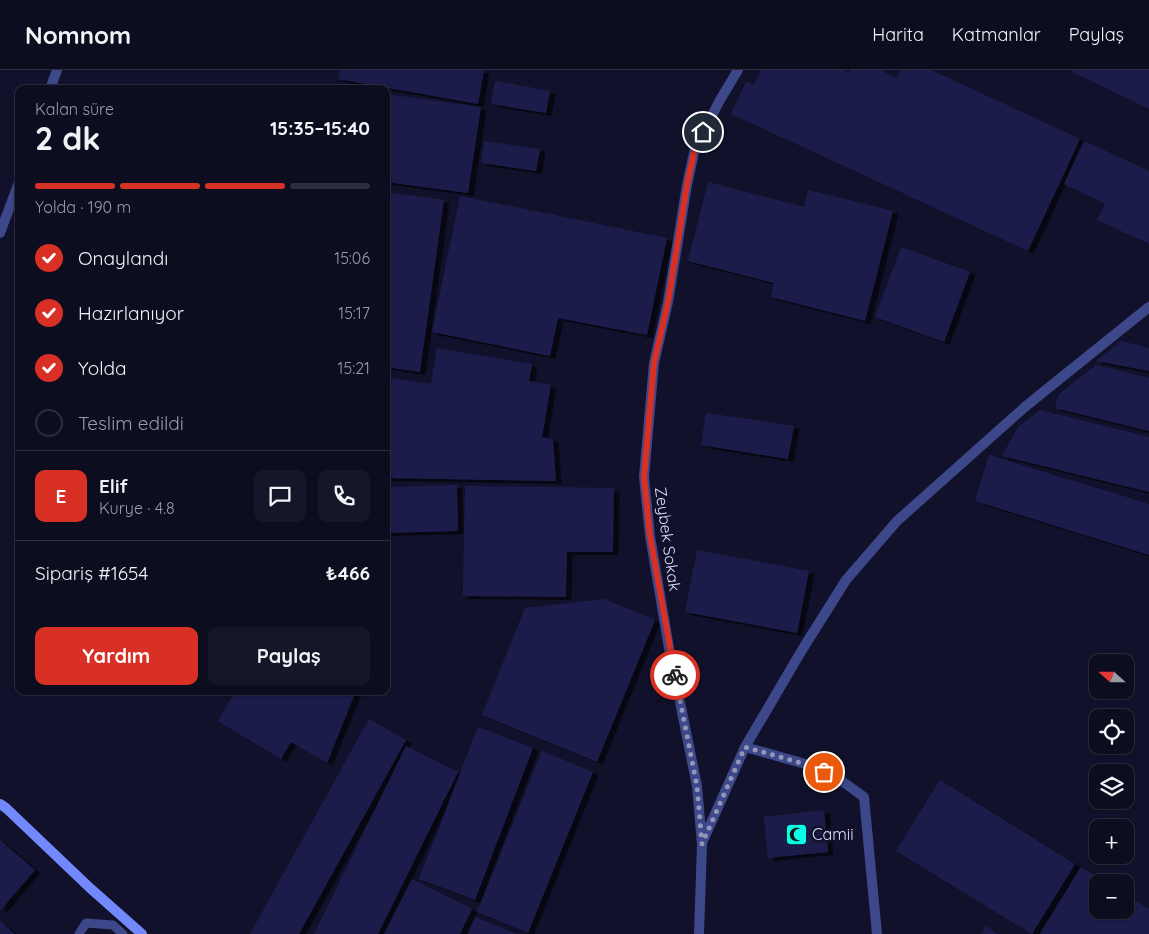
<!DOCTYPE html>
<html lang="tr">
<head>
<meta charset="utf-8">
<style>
  body { margin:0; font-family:Quicksand,sans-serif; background:#161629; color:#f1f3f6; height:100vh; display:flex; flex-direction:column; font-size:19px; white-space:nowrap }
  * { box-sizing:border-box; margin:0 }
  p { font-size:16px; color:#9a9ca5 }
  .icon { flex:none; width:28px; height:28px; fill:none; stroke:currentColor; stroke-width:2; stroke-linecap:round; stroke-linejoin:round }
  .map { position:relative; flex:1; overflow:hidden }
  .details { position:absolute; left:15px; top:15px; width:375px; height:610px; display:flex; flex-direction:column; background:#0d0d20; border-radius:10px; box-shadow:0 1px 4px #0004,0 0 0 1px #2d2d3e }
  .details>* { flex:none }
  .needle { width:32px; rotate:291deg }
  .controls { position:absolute; left:1089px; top:584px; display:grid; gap:10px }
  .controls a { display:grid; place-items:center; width:45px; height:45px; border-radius:10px; background:#0d0d20; box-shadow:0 1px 4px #0004,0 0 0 1px #2d2d3e; font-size:25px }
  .pin { position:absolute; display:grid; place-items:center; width:42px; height:42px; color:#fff; margin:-21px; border:2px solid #fff; border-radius:50%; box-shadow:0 1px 5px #0007 }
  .courier { position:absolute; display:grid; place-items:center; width:50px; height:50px; margin:-25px; border:4px solid #d93025; border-radius:50%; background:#fff; color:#222; box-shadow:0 1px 6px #0007 }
  .overview em { font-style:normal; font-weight:800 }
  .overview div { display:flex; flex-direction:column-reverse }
  .overview { display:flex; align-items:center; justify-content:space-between; height:85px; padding:0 20px }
  h1 { font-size:32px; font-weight:800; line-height:38px }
  .bar { display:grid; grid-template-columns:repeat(4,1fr); gap:8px 5px; align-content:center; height:60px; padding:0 20px }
  .bar i { height:6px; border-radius:4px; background:#2d2d3e }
  .bar .current { background:#d93025 }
  .bar p { grid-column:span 4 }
  .line { display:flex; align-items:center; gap:12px; padding:0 20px; border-top:1px solid #2d2d3e }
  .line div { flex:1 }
  .round { display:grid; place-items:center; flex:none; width:52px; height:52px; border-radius:10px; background:#161629 }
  ol { padding:0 20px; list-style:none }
  li { display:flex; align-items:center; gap:15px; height:55px }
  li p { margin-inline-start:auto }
  li .icon { padding:5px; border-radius:50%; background:#d93025; color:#fff; stroke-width:4 }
  li:last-child { color:#9a9ca5 }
  li i { width:28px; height:28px; border:2px solid #2d2d3e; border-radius:50% }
  .action { display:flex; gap:10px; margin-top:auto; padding:10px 20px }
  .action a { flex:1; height:58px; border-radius:10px; background:#d93025; color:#fff; font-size:20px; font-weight:800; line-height:58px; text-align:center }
  .action a+a { background:#161629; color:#f1f3f6 }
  header { display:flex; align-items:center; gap:30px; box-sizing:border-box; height:70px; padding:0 25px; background:#0d0d20; border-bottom:1px solid #2d2d3e }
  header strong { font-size:24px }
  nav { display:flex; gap:28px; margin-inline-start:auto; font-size:18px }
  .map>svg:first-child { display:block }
  .building { fill:#1e1d4b; filter:url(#shadow) }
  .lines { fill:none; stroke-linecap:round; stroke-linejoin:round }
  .lane { stroke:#3c4889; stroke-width:9 }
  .street { stroke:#3c4889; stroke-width:10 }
  .secondary { stroke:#7289fe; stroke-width:10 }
  .done { stroke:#9496b5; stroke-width:5; stroke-dasharray:0 9 }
  .route { stroke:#d93025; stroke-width:6 }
  .labels { text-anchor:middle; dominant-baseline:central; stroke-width:5; stroke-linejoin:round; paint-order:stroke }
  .street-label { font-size:16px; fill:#dbddff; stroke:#11112b }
  .poi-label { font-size:16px; fill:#dbddff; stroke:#11112b; text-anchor:start }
</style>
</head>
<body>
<header>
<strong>Nomnom</strong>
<nav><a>Harita</a><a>Katmanlar</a><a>Paylaş</a></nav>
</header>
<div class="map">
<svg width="1149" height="864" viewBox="0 0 1149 864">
  <defs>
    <filter id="shadow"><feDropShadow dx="5.5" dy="3" stdDeviation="0" flood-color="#0009"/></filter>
  </defs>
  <rect width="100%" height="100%" fill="#11112b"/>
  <path class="building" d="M340,0H484L478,34L338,9Z
    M761,0H843L849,3L850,0H880L897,8L901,0H931L1080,69L1028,181L731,44L746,12L754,15Z
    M1073,0H1149V39L1072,2Z
    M495,11L550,21L546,43L491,34Z
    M386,24L481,37L468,123L386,112Z
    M484,71L540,79L536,101L481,93Z
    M1084,71L1149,101V174L1097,150L1105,134L1064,114Z
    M708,112L804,137L808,120L893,141L865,251L771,227L774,213L688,191Z
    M386,122L444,130L420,302L386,297Z
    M460,126L667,168L647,265L558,248L550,286L432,262Z
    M901,177L970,202L944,272L875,247Z
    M1121,271L1149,278V301L1096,291Z
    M437,278L532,294L529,311L551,315L542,367L553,369L556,411L386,408V307L431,314Z
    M1096,295L1149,308V361L1055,338L1058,325Z
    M1040,340L1149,367V422L1002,386L1018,357Z
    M706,343L794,356L788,389L701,375Z
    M989,385L1149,434V485L975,431Z
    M457,415L458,461L386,463V417Z
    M465,416L614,418L613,482H567L566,527L463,526Z
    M697,480L809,501L797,563L685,542Z
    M604,529L655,550L597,692L482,645L525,538Z
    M235,621H356L327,693L291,672L281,689L218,651Z
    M369,649L406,670L299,864H250Z
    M478,657L533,678L475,830L419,809Z
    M406,676L458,702L378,864H314Z
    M542,681L593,702L528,863L477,842Z
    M940,710L1075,794L1032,864L896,781Z
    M824,740L828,782L768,788L764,747Z
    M0,770L35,800L0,841Z
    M1081,797L1106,812H1098V840H1125V824L1149,839V864H1040Z
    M412,809L472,839L460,864H384Z
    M475,847L517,864H468Z
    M0,851L15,864H0Z
    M986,856L998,864H981Z"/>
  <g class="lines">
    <path class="lane" d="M79,864L86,853L113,855L123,864"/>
    <path class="street" d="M50,19L57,0
      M0,163L19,112
      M745,677L809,695L839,709L864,727L877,864
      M702,773L745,677L802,580L846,510L897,451L1026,336L1149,237
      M699,864L702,774L697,716L669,578L650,466L644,407L654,293L668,232L687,115L695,78L720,30L738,0"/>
    <path class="secondary" d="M0,734L6,738L90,818L142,864"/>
  </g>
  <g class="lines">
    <path class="done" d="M675,605L697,716L702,774L745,677L808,695L824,702"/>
    <path class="route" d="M675,605L650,466L644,407L654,293L668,232L687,115L695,78L703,62"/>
  </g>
  <defs>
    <symbol id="mosque-square" viewBox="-11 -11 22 22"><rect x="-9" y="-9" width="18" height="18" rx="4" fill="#07fee8" stroke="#11112b"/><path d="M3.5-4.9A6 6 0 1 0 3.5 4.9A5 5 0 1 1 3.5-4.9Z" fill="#111"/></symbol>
  </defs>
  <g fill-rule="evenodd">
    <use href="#mosque-square" x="784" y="752" width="25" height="25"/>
  </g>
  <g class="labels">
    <g class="street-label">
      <text transform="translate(668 469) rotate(82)">Zeybek Sokak</text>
    </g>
    <g class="poi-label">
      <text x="812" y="764">Camii</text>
    </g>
  </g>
</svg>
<div class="controls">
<a><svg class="needle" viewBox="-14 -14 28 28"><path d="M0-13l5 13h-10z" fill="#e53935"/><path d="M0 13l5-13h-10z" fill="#9a9ca5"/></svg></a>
<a><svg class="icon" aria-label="locate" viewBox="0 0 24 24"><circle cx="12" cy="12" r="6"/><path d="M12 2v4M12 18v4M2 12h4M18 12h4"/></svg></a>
<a><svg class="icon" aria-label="layers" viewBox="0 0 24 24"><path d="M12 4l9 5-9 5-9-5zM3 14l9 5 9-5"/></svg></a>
<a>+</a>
<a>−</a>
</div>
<div class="pin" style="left:824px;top:702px;background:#ea580c"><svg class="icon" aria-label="bag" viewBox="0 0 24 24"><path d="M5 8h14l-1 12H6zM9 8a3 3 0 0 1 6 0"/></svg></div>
<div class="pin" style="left:703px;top:62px;background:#1f2937"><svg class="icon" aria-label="home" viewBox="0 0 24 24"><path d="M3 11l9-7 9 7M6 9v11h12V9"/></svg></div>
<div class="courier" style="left:675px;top:605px"><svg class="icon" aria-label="bike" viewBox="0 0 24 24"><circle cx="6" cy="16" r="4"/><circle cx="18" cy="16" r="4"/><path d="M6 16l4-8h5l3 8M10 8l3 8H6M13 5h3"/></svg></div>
<section class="details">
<div class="overview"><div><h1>2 dk</h1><p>Kalan süre</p></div><em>15:35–15:40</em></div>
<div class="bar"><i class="current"></i><i class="current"></i><i class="current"></i><i></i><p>Yolda · 190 m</p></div>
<ol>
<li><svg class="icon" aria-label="check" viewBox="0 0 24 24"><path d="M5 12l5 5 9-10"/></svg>Onaylandı<p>15:06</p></li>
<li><svg class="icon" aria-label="check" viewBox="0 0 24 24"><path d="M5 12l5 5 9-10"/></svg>Hazırlanıyor<p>15:17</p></li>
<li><svg class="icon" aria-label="check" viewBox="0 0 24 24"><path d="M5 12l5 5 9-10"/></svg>Yolda<p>15:21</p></li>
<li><i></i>Teslim edildi</li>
</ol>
<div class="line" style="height:90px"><b class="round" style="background:#d93025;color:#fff">E</b><div><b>Elif</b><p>Kurye · 4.8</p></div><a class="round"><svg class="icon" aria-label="chat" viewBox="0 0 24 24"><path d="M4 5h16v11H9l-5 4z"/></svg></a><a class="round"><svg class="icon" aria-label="phone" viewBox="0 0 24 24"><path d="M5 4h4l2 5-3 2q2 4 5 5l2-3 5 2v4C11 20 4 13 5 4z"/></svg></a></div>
<div class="line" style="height:65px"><div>Sipariş #1654</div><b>₺466</b></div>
<div class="action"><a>Yardım</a><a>Paylaş</a></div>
</section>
</div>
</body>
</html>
